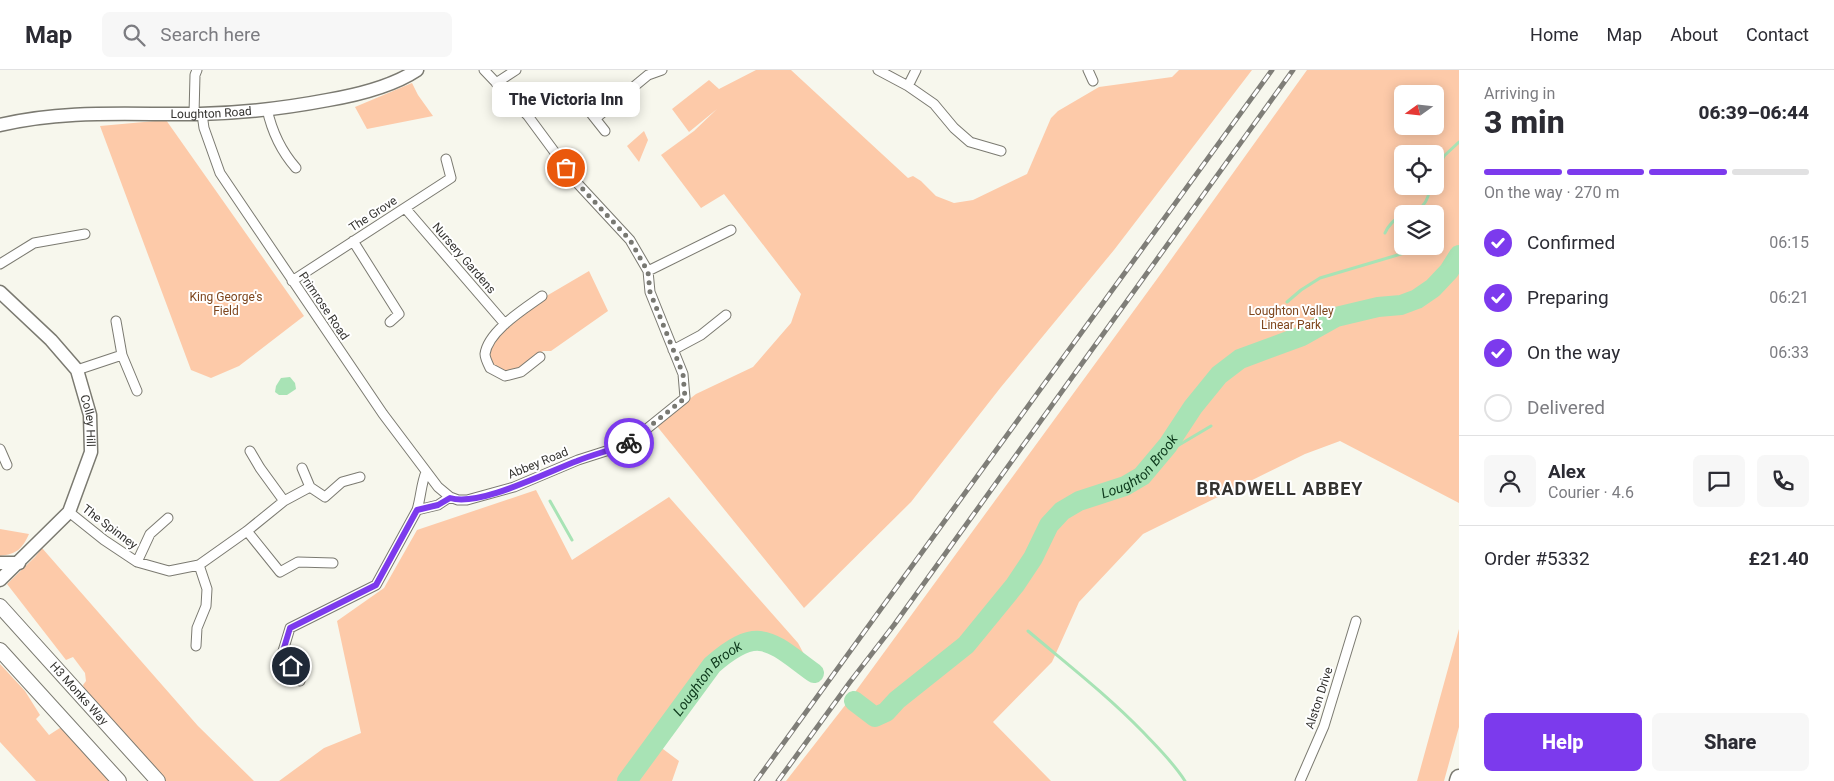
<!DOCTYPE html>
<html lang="en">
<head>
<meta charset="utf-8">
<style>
  body { margin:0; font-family:Roboto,sans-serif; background:#f7f7f7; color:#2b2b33; height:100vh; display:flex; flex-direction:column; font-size:19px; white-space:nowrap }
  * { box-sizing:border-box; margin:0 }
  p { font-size:16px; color:#7c7c81 }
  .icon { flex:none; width:28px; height:28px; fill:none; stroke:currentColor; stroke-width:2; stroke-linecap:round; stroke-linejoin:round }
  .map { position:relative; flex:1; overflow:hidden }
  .drawer { display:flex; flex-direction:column; background:#fff; width:375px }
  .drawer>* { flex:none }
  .needle { width:32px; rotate:255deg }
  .buttons { position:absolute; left:1394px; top:15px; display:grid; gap:10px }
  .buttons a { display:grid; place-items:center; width:50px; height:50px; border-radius:8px; background:#fff; box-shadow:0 2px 12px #0003; font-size:25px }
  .pin { position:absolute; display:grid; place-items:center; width:42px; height:42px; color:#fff; margin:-21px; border:2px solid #fff; border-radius:50%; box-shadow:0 1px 5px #0007 }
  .courier { position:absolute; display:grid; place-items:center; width:50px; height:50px; margin:-25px; border:4px solid #7c3aed; border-radius:50%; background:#fff; color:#222; box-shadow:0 1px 6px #0007 }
  .bubble { position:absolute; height:35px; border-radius:8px; background:#fff; box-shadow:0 2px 12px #0003; font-size:16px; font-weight:800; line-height:35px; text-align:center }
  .head em { font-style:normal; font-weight:800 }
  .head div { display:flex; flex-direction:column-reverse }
  .head { display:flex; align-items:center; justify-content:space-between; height:85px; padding:0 25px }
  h1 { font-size:32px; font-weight:800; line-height:38px }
  .bar { display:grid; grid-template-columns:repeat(4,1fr); gap:8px 5px; align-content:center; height:60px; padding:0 25px }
  .bar i { height:6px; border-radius:4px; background:#e1e1e2 }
  .bar .current { background:#7c3aed }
  .bar p { grid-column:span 4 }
  .line { display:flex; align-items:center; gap:12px; padding:0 25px; border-top:1px solid #e1e1e2 }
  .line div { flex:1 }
  .round { display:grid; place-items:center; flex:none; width:52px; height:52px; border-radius:8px; background:#f7f7f7 }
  ol { padding:0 25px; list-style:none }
  li { display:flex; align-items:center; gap:15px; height:55px }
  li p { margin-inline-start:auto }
  li .icon { padding:5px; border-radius:50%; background:#7c3aed; color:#fff; stroke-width:4 }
  li:last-child { color:#7c7c81 }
  li i { width:28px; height:28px; border:2px solid #e1e1e2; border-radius:50% }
  .action { display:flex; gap:10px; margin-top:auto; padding:10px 25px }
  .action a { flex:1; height:58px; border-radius:8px; background:#7c3aed; color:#fff; font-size:20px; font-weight:800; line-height:58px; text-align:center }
  .action a+a { background:#f7f7f7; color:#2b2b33 }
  header { display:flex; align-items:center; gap:30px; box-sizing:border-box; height:70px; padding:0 25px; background:#fff; border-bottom:1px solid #e1e1e2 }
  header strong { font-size:24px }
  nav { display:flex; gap:28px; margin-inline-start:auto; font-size:18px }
  .search { width:350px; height:45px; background:#f7f7f7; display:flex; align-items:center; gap:12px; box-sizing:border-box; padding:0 18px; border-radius:8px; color:#7c7c81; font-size:19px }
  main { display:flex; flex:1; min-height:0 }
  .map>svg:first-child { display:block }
  .green { fill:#fdcaa9; fill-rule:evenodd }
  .water { fill:#a8e3b5 }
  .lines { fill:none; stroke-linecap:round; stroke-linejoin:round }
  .stream { stroke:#a8e3b5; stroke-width:3 }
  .river { stroke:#a8e3b5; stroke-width:20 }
  .street-casing { stroke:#7b7a71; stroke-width:11 }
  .secondary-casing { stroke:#7b7a71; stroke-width:15 }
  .primary-casing { stroke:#7b7a71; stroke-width:16 }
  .highway-casing { stroke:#7b7a71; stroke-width:19 }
  .street { stroke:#fff; stroke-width:9 }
  .secondary { stroke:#fff; stroke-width:12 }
  .primary { stroke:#fff; stroke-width:14 }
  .highway { stroke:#fff; stroke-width:16 }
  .rail-casing { stroke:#7f7e78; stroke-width:5 }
  .rail { stroke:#fff; stroke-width:3; stroke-dasharray:9; stroke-linecap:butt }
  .done { stroke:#787872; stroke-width:5; stroke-dasharray:0 9 }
  .route { stroke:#7c3aed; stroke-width:6 }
  .labels { text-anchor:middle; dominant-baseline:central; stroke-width:4; stroke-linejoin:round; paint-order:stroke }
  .street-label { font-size:12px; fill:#343330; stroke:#fff }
  .park-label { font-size:12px; fill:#7e461d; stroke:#fff }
  .water-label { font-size:14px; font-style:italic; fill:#0d391c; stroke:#fff }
  .district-label { font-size:18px; font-weight:bold; letter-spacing:1px; fill:#343330; stroke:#fff }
</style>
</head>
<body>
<header>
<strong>Map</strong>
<div class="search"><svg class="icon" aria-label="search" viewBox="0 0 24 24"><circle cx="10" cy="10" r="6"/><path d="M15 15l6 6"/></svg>Search here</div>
<nav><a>Home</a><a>Map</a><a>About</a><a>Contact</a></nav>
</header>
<main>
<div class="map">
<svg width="1459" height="711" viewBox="0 0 1459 711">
  <rect width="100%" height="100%" fill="#f7f7ed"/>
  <path class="green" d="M756,0H791L908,108L913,106L921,111L936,126L954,133L973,130L1027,104L1051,48L1058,41L1099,17L1172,7L1179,0H1252L1114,180L1001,317L911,432L804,538L656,355L696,324L753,297L791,253L801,224L724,124L701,138L661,85L694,61L717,39L689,62L672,39L709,10L719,19Z
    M1307,0H1459V433L1340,371L1305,384L1143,464L1079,532L1052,592L993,652L1051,711H786L850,629L1157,209ZM1402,24H1435V56H1402ZM1402,84H1435V116H1402ZM1402,144H1435V176H1402Z
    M412,13L418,25L433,46L367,59L355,37Z
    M166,50L304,246L239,296L211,308L191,300L100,56Z
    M644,61L648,70L639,92L627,76Z
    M589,201L608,241L551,281H543L521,298L506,303L493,297L488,285L493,270L543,228Z
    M536,420L572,490L669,427L798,573L814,603C799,592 783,577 765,571C724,559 674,645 655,673L679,691L672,711H279L324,678L361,663L337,551L384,518L417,460Z
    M0,459L29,464C22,479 17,484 0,486Z
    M42,478L198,656L254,711H158L90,636L83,615L86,611L85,603L73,587L66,590L7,514L35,487Z
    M1459,559V657L1444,711H1417Z
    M0,594L25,621L40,645L36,649L49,665L66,654L119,711H36L0,672Z"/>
  <path class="water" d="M290,307L295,313L296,319L287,325H279L275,322L276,316L281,308Z"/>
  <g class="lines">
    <path class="stream" d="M1435,104L1444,86L1459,72
      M1411,144C1425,136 1427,132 1431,116
      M1385,163C1388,156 1395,148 1402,146
      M1287,232L1301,220L1320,208L1428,176
      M1157,388L1211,356
      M550,431L572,470
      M1028,561C1067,594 1107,625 1143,662C1158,678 1173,692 1185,711"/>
    <g class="river">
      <path id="s1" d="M854,631L875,647L886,642L897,630L966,575L1015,515L1033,488L1049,455L1062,441L1079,431L1125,416L1142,406L1168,375L1193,337L1219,305L1240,289L1302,266L1336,247L1378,237L1401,235L1417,229L1433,218L1449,201L1459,185"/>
      <path id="s2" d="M627,711L712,595C759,554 770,571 814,603"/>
    </g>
    <defs>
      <path id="street" d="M878,0L908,16L934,34L954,58L970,72L1001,81
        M1088,0L1093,11
        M496,13L516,0
        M908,16L916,0
        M586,37L605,61
        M267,39C272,62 281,81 296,98
        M194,44L195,5L197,0
        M202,44L204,58L220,103L383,344L438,417L450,427
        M596,48L648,5L662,0
        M405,138L505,254
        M353,171L399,244L390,252
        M0,194L34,173L85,164
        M648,201L731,160
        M292,211L451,108L446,89
        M116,251L122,285L137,321
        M673,280L701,265L726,245
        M540,287L521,302L505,306L490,298C488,294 485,288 485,284C488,261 524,239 542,226
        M77,300L122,285
        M0,379L7,395
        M250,381L260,398L284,431L310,417L325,427L342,412L360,407
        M302,398L310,417
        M417,440C421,427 421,414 426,402
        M69,442L104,470L137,492L169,501L199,495L247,461L284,431
        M247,461L280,502L298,492L333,493
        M137,492L150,464L168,448
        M196,576L197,558L206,536L207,519L199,495
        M300,611L283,581L290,558L376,515L417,440L438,435L450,427L458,430H467L514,417L578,390L628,374L685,328L683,304L650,222L648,201L630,170L579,115L528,46L484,0
        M1300,711L1324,656L1356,551"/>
      <g id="secondary">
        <path id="s3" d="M0,55C66,39 133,45 200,44C243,43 286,38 328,30C357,25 393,16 417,0"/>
        <path id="s4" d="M0,222L51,270L77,300L90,345L91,382L69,442L0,510"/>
        <path d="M0,493H19"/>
      </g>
      <g id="primary">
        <path id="s5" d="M0,536L158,711"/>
        <path d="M0,580L119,711"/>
      </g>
      <path id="highway" d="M1458,711L1459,708"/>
    </defs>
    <use href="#street" class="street-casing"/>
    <use href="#secondary" class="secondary-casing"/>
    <use href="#primary" class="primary-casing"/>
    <use href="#highway" class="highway-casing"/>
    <use href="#street" class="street"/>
    <use href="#secondary" class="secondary"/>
    <use href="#primary" class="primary"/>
    <use href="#highway" class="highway"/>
    <defs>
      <path id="rail" d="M756,711L1272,0
        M778,711L850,612L894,555L1293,0"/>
    </defs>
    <use href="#rail" class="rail-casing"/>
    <use href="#rail" class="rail"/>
  </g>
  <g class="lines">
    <path class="done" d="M566,98L579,115L630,170L648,202L650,222L683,304L685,328L629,373"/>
    <path class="route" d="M291,596L283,581L290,558L376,515L417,440L438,435L450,428C480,437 547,402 577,391C594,384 612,380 629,373"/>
  </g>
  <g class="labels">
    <g class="street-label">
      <text stroke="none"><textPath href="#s3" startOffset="212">Loughton Road</textPath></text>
      <text transform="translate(373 144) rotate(-33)">The Grove</text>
      <text transform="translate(464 188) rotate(49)">Nursery Gardens</text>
      <text transform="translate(324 236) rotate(56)">Primrose Road</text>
      <text stroke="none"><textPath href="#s4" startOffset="162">Colley Hill</textPath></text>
      <text transform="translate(538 393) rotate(-22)">Abbey Road</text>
      <text transform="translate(110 457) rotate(37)">The Spinney</text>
      <text stroke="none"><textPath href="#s5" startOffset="118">H3 Monks Way</textPath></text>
      <text transform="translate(1319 628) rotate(-72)">Alston Drive</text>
    </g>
    <g class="park-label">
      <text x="226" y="227">King George's<tspan x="226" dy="14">Field</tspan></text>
      <text x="1291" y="241">Loughton Valley<tspan x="1291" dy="14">Linear Park</tspan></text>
    </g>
    <g class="water-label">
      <text stroke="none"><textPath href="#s1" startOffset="400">Loughton Brook</textPath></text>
      <text stroke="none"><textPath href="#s2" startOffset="131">Loughton Brook</textPath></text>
    </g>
    <g class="district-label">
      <text x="1280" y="418">BRADWELL ABBEY</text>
    </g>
  </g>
</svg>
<div class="buttons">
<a><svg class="needle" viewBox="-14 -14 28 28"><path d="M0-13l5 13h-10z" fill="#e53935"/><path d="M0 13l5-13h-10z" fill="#7c7c81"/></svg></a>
<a><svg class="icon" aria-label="locate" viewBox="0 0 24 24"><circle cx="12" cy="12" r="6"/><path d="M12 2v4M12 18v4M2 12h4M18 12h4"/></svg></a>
<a><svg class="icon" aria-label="layers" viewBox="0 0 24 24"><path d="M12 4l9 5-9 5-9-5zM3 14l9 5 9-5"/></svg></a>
</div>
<div class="pin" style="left:566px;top:98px;background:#ea580c"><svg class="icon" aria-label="bag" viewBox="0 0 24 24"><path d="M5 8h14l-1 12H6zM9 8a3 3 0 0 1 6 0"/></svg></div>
<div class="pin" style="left:291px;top:596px;background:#1f2937"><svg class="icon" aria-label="home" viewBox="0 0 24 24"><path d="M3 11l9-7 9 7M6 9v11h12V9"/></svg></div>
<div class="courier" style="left:629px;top:373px"><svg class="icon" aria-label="bike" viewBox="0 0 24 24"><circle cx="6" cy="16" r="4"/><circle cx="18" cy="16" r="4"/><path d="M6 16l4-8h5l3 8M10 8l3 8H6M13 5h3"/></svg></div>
<div class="bubble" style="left:492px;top:12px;width:148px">The Victoria Inn</div>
</div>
<section class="drawer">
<div class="head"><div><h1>3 min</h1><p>Arriving in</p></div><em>06:39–06:44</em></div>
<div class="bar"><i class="current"></i><i class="current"></i><i class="current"></i><i></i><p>On the way · 270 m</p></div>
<ol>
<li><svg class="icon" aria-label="check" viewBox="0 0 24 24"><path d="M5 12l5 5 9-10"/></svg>Confirmed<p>06:15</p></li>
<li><svg class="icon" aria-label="check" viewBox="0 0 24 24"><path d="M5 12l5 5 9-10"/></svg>Preparing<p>06:21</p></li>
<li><svg class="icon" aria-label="check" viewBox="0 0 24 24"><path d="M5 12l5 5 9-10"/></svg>On the way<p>06:33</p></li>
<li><i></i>Delivered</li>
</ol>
<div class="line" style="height:90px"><a class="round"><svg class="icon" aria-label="person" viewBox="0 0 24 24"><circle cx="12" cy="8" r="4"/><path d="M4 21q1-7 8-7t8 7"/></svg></a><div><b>Alex</b><p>Courier · 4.6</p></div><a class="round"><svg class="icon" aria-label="chat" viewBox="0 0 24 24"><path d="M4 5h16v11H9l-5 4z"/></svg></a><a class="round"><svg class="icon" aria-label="phone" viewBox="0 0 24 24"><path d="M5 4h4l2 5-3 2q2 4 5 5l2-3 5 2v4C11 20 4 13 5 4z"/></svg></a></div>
<div class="line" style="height:65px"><div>Order #5332</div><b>£21.40</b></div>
<div class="action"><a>Help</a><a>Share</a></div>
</section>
</main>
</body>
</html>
